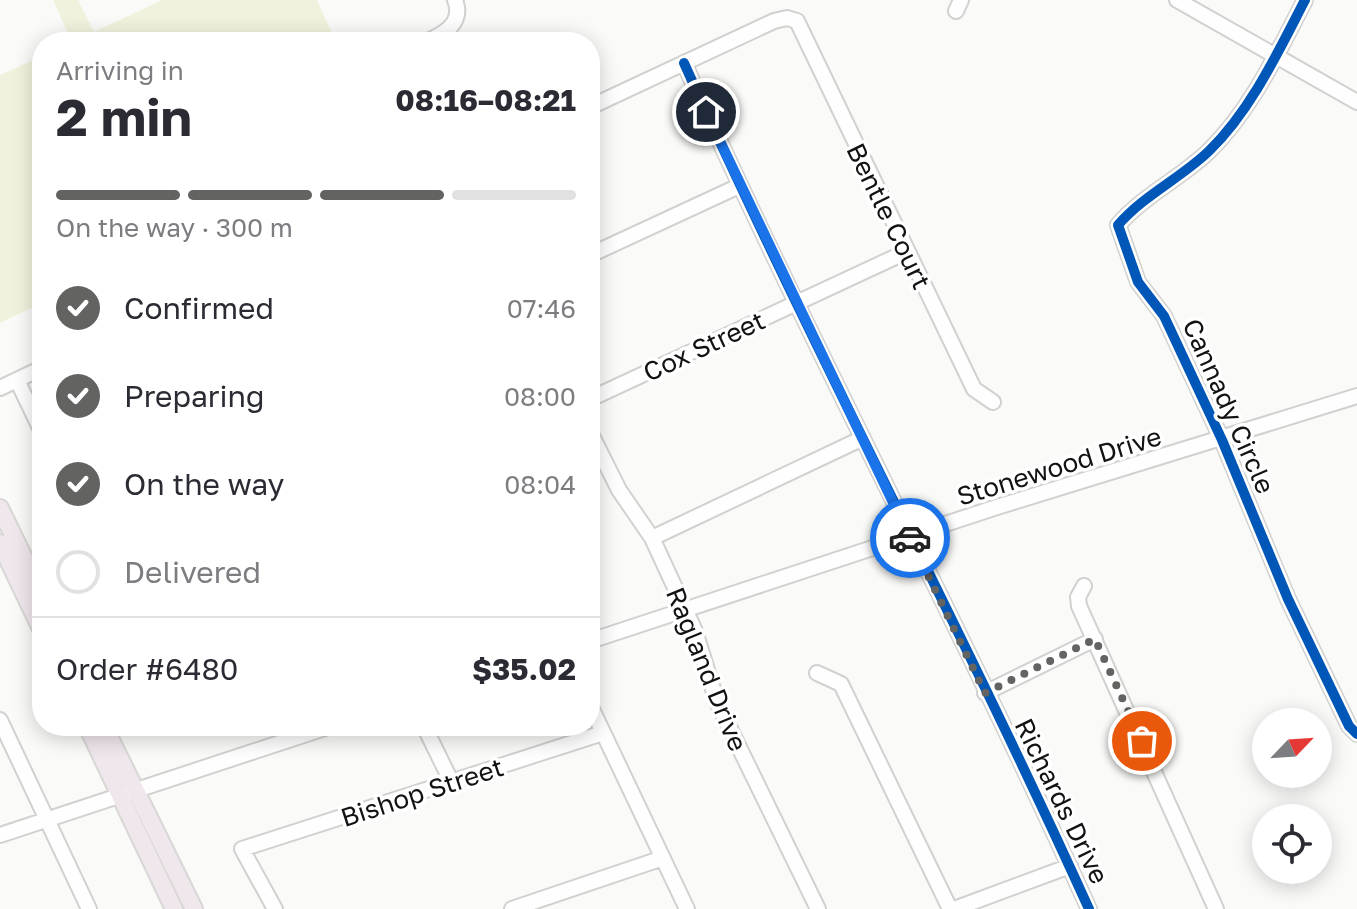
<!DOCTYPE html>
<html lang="en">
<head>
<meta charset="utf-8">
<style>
  body { margin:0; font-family:"Golos Text",sans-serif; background:#f2f2f3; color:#2b2b33; height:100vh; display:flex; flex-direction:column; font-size:30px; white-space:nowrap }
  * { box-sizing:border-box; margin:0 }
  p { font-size:26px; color:#7c7c81 }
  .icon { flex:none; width:44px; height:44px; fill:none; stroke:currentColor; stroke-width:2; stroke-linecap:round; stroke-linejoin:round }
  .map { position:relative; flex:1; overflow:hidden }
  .side { position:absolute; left:32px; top:32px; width:568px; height:704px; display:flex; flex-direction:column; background:#fff; border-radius:32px; box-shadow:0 4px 20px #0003 }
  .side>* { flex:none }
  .needle { width:52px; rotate:65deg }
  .fabs { position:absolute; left:1252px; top:708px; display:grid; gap:16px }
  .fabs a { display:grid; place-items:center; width:80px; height:80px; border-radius:50%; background:#fff; box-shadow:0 4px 20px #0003; font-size:40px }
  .pin { position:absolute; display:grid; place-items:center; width:68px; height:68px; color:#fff; margin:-34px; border:4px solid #fff; border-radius:50%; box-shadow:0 2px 8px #0007 }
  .courier { position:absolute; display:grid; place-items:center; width:80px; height:80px; margin:-40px; border:6px solid #1a73e8; border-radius:50%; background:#fff; color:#222; box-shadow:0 2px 10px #0007 }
  .summary em { font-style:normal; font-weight:700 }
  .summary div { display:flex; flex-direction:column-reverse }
  .summary { display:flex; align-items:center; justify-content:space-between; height:136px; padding:0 24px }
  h1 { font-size:52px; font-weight:700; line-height:60px }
  .bar { display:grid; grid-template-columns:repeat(4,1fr); gap:12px 8px; align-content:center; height:96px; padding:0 24px }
  .bar i { height:10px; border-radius:6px; background:#e1e1e2 }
  .bar .selected { background:#636462 }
  .bar p { grid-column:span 4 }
  .line { display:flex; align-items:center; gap:20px; padding:0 24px; border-top:2px solid #e1e1e2 }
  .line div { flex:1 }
  ol { padding:0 24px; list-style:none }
  li { display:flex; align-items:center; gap:24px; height:88px }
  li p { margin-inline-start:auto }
  li .icon { padding:8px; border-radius:50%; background:#636462; color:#fff; stroke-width:4 }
  li:last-child { color:#7c7c81 }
  li i { width:44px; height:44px; border:4px solid #e1e1e2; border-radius:50% }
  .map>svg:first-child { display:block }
  .green { fill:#f1f2de }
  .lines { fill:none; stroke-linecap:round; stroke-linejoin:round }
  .minor-casing { stroke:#d1d1cf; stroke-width:18 }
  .major-casing { stroke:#d7d7d6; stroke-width:20 }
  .minor { stroke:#fefefe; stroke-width:14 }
  .major { stroke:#f0e7ec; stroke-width:16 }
  .cycleway-casing { stroke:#fff; stroke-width:15 }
  .cycleway { stroke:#0057b8; stroke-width:10 }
  .done { stroke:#636462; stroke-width:8; stroke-dasharray:0 14.4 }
  .route { stroke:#1a73e8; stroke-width:10 }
  .labels { text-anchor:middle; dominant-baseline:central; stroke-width:7; stroke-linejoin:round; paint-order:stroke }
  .street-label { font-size:26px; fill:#121211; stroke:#fff }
</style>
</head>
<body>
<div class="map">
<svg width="1357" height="909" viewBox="0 0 1357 909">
  <rect width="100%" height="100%" fill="#fafbf8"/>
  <path class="green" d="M53,0H78L94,32L162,0H317L336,42H72Z
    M42,56V303L0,323V75Z"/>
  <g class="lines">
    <defs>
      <path id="minor" d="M1177,0L1357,102
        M1305,0C1278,52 1251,110 1209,151C1181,178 1144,195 1118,225L1138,282L1164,316L1222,440L1288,599L1349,726L1357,734
        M956,11L961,0
        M426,42C444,34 464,23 455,0
        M684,63C812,348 960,624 1089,909
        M590,107L774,21L787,18L797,21L974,389L993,402
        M590,255L739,186
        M17,380L42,432
        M0,388L42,368
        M590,399L906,252
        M590,432L619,490L652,538L695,631L717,702L818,909
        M652,538L863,438
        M1084,586L1078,597L1079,606L1216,909
        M590,641L997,507L1357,396
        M817,673L841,684L950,909
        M985,693L1095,639
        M590,705L687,909
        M0,720L89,909
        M424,726L452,783
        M0,835L331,726
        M275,909L242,849L603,733
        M512,909L663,858
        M954,909L1070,866"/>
      <path id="major" d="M0,508L42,595
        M0,543L42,631
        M87,726L174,909
        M104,726L194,909"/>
    </defs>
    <use href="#minor" class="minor-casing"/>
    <use href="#major" class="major-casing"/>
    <use href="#minor" class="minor"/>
    <use href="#major" class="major"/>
    <defs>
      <path id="cycleway" d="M1305,0C1278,52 1251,110 1209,151C1181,178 1144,195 1118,225L1138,282L1164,316L1222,440L1288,599L1349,726L1357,734
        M684,63C812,348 960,624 1089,909"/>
    </defs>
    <use href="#cycleway" class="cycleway-casing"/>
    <use href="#cycleway" class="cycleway"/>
  </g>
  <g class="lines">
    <path class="done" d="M910,538L985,693L1095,639L1142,741"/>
    <path class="route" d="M706,112L910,538"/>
  </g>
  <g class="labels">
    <g class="street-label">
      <text transform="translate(889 216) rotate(64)">Bentle Court</text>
      <text transform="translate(704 346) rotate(-25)">Cox Street</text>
      <text transform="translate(1229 406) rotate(66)">Cannady Circle</text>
      <text transform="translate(1059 466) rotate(-17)">Stonewood Drive</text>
      <text transform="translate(707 669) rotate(68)">Ragland Drive</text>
      <text transform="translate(422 792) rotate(-18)">Bishop Street</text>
      <text transform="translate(1062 801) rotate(64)">Richards Drive</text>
    </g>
  </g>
</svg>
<div class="fabs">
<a><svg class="needle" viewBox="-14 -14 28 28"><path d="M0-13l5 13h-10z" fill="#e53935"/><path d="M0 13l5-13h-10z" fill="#7c7c81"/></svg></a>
<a><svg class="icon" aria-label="locate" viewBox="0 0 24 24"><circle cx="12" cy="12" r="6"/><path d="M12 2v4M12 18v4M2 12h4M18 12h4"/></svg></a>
</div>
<div class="pin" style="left:1142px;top:741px;background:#ea580c"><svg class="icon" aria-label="bag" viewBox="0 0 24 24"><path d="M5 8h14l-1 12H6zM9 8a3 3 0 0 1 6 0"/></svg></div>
<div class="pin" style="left:706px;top:112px;background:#1f2937"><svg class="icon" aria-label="home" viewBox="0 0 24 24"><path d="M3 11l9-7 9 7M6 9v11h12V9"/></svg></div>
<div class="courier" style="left:910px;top:538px"><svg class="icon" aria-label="car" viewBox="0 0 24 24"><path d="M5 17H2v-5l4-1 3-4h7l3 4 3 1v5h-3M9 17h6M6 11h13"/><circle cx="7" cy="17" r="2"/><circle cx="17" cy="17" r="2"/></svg></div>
<section class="side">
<div class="summary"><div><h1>2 min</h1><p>Arriving in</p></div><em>08:16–08:21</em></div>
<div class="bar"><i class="selected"></i><i class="selected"></i><i class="selected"></i><i></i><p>On the way · 300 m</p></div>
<ol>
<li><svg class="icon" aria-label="check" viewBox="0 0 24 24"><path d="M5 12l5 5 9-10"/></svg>Confirmed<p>07:46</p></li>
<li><svg class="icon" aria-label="check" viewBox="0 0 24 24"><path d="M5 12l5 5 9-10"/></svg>Preparing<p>08:00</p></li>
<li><svg class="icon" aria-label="check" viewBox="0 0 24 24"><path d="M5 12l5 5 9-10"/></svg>On the way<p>08:04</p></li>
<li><i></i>Delivered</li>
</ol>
<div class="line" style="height:104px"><div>Order #6480</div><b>$35.02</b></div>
</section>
</div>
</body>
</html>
